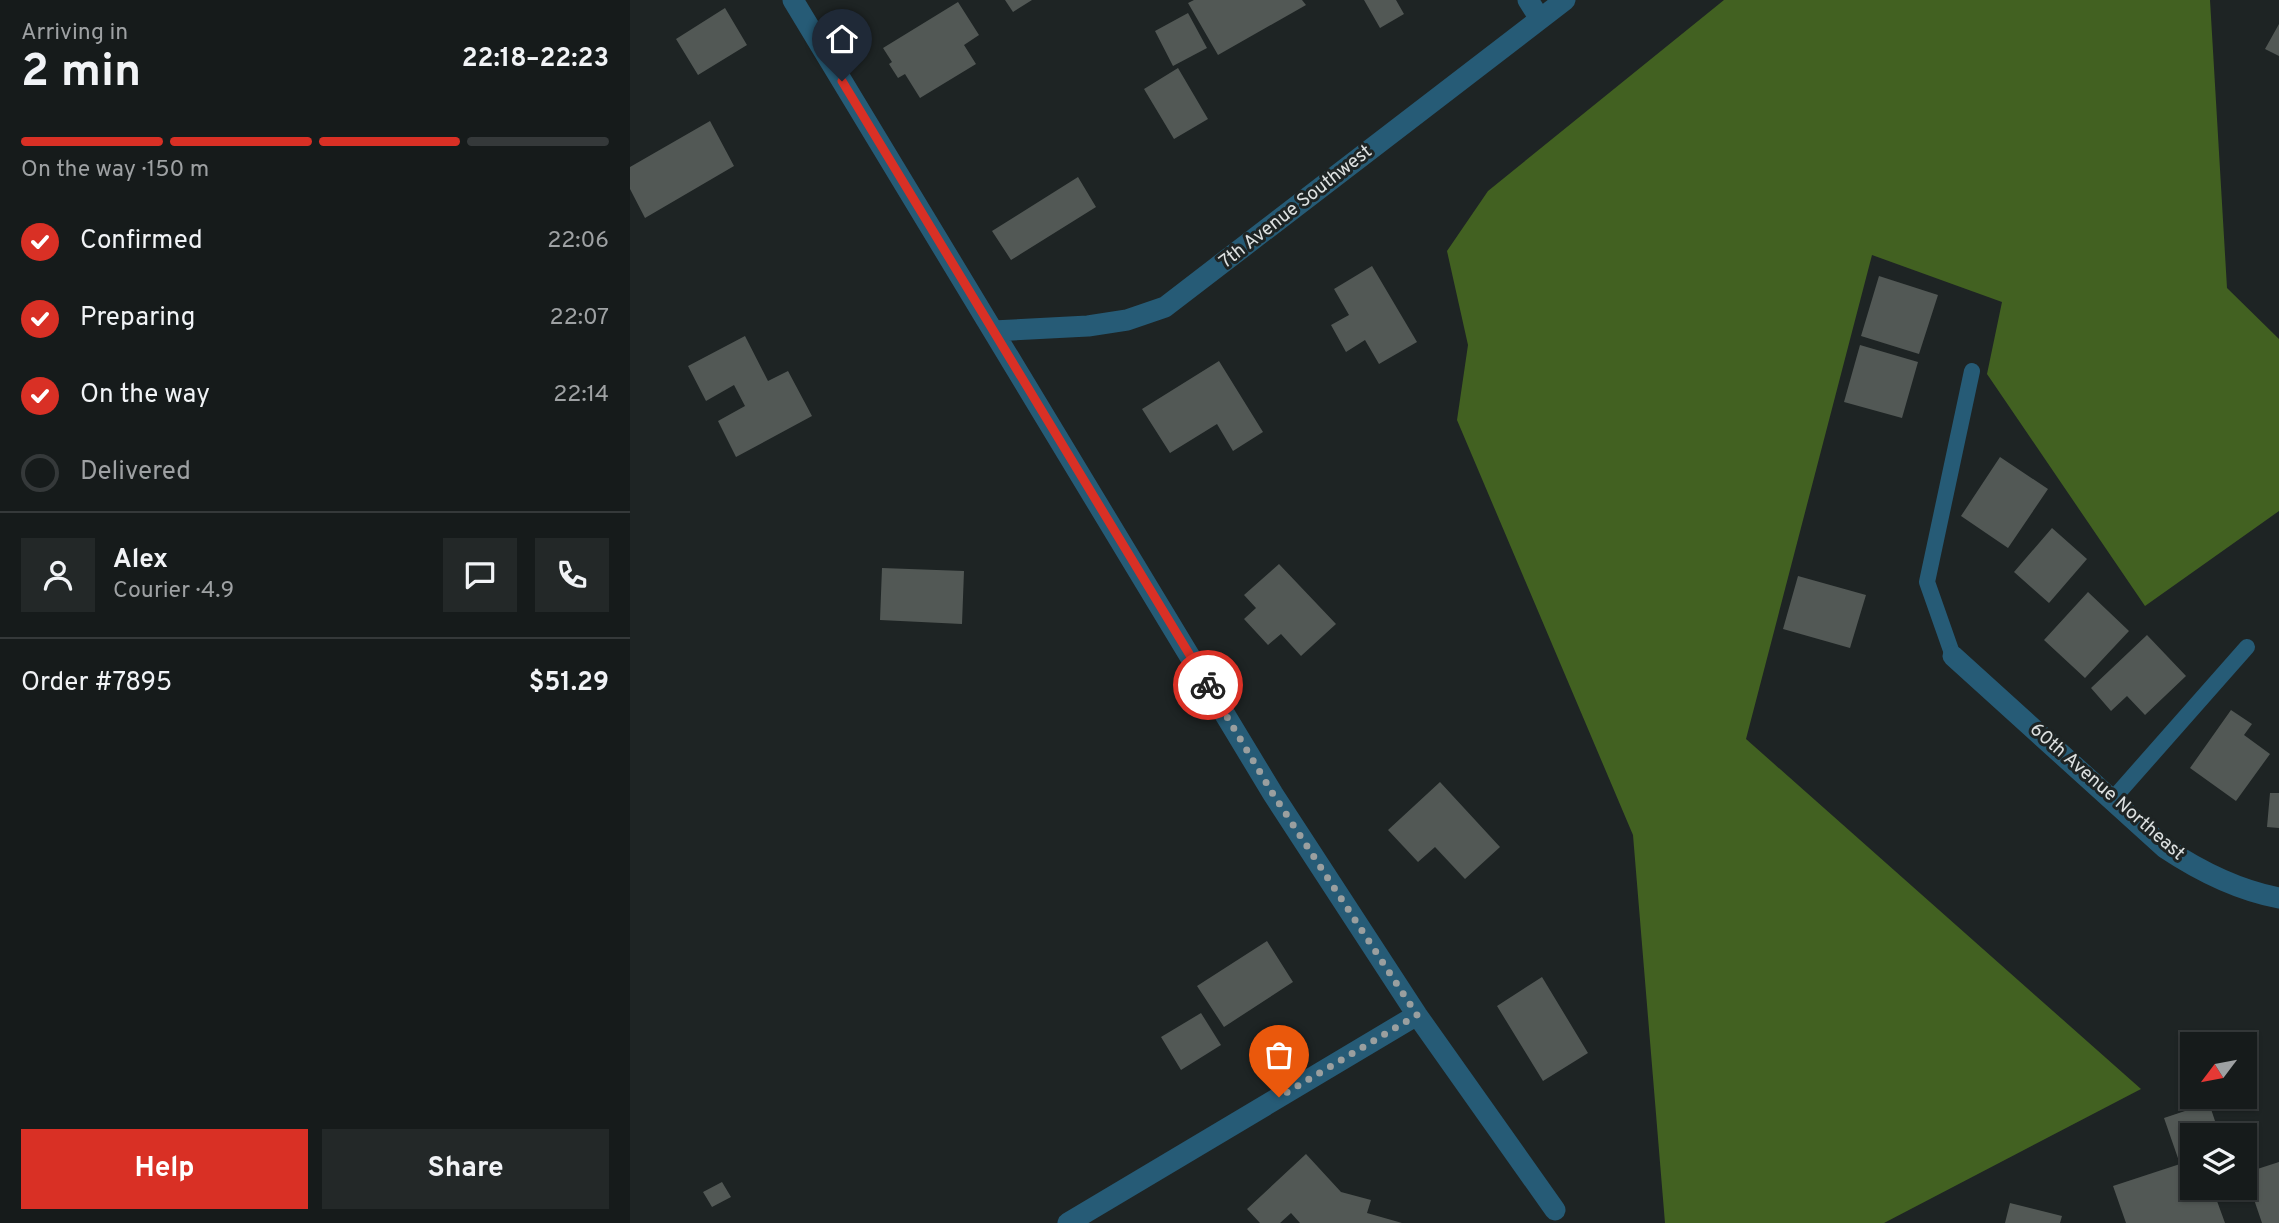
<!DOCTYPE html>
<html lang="en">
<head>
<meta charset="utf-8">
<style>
  body { margin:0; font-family:Overpass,sans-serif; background:#232828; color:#f1f3f6; height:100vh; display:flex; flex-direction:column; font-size:26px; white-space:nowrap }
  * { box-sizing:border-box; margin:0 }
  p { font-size:23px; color:#9ea1a3 }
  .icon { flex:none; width:38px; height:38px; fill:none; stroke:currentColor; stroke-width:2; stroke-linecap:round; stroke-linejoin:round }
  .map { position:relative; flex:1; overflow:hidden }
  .side { display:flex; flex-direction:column; background:#161b1b; width:630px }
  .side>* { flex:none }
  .needle { width:46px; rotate:238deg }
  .buttons { position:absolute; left:1550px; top:1032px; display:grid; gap:14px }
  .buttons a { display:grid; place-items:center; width:77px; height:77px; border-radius:0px; background:#161b1b; box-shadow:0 2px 5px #0004,0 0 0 2px #35393a; font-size:35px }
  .pin { position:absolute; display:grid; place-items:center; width:60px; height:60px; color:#fff; margin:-72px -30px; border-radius:50% 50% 50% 0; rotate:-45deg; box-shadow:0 0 7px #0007 }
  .pin .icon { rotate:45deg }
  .courier { position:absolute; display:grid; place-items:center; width:70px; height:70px; margin:-35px; border:5px solid #d93025; border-radius:50%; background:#fff; color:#222; box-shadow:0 2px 9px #0007 }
  .head em { font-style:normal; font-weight:700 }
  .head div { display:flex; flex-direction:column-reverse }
  .head { display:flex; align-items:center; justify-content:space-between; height:119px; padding:0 21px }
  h1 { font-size:46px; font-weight:700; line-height:52px }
  .bar { display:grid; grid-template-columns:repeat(4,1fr); gap:10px 7px; align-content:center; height:84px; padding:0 21px }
  .bar i { height:9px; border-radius:5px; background:#35393a }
  .bar .selected { background:#d93025 }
  .bar p { grid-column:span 4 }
  .line { display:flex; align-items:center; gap:18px; padding:0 21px; border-top:2px solid #35393a }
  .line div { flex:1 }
  .round { display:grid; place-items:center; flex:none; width:74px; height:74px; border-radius:0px; background:#232828 }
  ol { padding:0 21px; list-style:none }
  li { display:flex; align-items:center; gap:21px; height:77px }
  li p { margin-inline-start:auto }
  li .icon { padding:7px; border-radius:50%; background:#d93025; color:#fff; stroke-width:4 }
  li:last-child { color:#9ea1a3 }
  li i { width:38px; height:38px; border:4px solid #35393a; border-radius:50% }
  .cta { display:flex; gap:14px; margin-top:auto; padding:14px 21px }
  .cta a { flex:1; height:80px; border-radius:0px; background:#d93025; color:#fff; font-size:28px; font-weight:700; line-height:80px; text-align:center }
  .cta a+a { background:#232828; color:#f1f3f6 }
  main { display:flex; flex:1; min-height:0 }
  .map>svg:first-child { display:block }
  .forest { fill:#426121 }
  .building { fill:#525855 }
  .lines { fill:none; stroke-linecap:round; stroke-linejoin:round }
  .lane { stroke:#265b76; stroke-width:16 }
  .street { stroke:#265b76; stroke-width:21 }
  .done { stroke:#9a9f9f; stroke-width:7; stroke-dasharray:0 12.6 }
  .route { stroke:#d93025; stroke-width:9 }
  .labels { text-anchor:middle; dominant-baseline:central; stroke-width:6; stroke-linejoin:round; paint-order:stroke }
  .street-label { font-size:19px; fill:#dde1e1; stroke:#1e2424 }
</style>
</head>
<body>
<main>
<section class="side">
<div class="head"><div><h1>2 min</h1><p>Arriving in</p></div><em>22:18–22:23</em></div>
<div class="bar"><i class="selected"></i><i class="selected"></i><i class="selected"></i><i></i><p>On the way · 150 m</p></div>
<ol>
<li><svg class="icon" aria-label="check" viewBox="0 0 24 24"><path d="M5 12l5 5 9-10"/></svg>Confirmed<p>22:06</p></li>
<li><svg class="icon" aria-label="check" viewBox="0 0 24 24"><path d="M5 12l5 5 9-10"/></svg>Preparing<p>22:07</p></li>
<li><svg class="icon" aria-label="check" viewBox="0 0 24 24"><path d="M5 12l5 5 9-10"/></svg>On the way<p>22:14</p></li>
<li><i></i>Delivered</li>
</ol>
<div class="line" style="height:126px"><a class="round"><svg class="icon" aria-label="person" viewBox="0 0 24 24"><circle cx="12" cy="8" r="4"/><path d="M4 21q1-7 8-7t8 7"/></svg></a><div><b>Alex</b><p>Courier · 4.9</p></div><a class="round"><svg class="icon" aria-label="chat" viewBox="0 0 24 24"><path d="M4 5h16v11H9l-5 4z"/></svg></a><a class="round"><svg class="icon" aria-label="phone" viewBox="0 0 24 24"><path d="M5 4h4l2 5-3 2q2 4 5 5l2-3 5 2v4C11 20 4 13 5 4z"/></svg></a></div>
<div class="line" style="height:91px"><div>Order #7895</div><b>$51.29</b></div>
<div class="cta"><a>Help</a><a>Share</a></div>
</section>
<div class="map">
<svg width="1649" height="1223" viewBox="0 0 1649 1223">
  <rect width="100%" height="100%" fill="#1e2424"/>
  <path class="forest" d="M1094,0H1580L1597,288L1649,339V511L1515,606L1357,374L1372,302L1242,255L1116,739L1511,1089L1254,1223H1035L1003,835L827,420L838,345L817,251L858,191Z"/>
  <path class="building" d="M375,0H402L383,12Z
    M564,0H672L676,5L588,55L558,3Z
    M734,0H766L774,14L750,28Z
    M328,2L349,35L334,45L346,64L290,98L275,74L268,78L259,64L262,62L253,48Z
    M95,8L117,45L68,75L46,39Z
    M558,13L577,48L543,66L525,31Z
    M1649,24V56L1635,49Z
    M548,68L578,119L544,139L514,89Z
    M80,121L104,166L15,218L0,189V167Z
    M448,177L466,207L381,260L362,231Z
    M742,266L787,342L749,364L735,340L716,352L701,325L719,315L704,289Z
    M1249,276L1308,295L1289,354L1231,336Z
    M115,336L138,381L158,371L182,416L106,457L88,421L115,406L104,385L76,401L58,366Z
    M1230,345L1288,362L1272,418L1214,402Z
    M589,361L633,432L603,451L587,424L540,453L512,409Z
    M1370,457L1418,489L1378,548L1331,516Z
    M1422,528L1457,559L1419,603L1384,572Z
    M649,564L706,624L671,656L651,634L638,645L614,619L626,608L614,595Z
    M252,568L334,571L332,624L250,620Z
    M1168,576L1236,595L1220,648L1153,629Z
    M1458,592L1499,631L1455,678L1414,640Z
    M1517,635L1556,676L1515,715L1497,696L1481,711L1461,688Z
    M1601,710L1622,724L1614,735L1640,754L1606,801L1560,768Z
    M810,782L870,847L835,879L805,847L788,862L758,830Z
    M1640,793H1649V828L1637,827Z
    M637,941L663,982L594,1027L567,986Z
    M912,977L958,1053L913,1081L867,1006Z
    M571,1013L591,1045L551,1070L531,1037Z
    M1579,1103L1590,1136H1563V1188H1608L1610,1193L1587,1201L1595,1223H1496L1483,1186L1550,1164L1534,1118Z
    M676,1154L711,1192L741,1200L737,1213L772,1223H670L661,1213L650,1223H630L617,1209Z
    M1649,1162V1223H1632L1615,1173Z
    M92,1182L101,1197L82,1207L73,1192Z
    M1380,1203L1432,1216L1430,1223H1375Z"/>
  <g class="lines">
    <path class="lane" d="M1323,656L1297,582L1342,371
      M1482,800L1617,647"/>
    <path class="street" d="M163,0L643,794L787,1015L925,1210
      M898,0L910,19
      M363,331L458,326L497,320L535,307L935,0
      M1323,656L1535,848C1571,872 1607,890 1649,898
      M438,1223L787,1015"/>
  </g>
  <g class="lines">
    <path class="done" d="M578,685L643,794L787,1015L649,1097"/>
    <path class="route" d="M212,81L578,685"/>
  </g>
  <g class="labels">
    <g class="street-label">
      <text transform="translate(666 207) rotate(-38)">7th Avenue Southwest</text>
      <text transform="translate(1477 792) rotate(41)">60th Avenue Northeast</text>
    </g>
  </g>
</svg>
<div class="buttons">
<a><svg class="needle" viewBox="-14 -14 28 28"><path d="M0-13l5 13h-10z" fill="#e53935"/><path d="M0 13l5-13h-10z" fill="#9ea1a3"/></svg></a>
<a><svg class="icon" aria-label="layers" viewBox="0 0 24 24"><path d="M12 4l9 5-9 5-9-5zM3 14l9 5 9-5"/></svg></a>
</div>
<div class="pin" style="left:649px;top:1097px;background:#ea580c"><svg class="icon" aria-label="bag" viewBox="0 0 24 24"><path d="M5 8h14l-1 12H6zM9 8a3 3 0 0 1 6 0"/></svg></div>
<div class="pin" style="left:212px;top:81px;background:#1f2937"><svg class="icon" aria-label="home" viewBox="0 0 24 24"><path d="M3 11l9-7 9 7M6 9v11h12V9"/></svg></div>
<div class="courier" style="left:578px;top:685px"><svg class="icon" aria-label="bike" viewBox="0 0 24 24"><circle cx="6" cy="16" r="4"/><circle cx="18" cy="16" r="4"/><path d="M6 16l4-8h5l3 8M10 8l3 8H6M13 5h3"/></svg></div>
</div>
</main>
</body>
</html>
